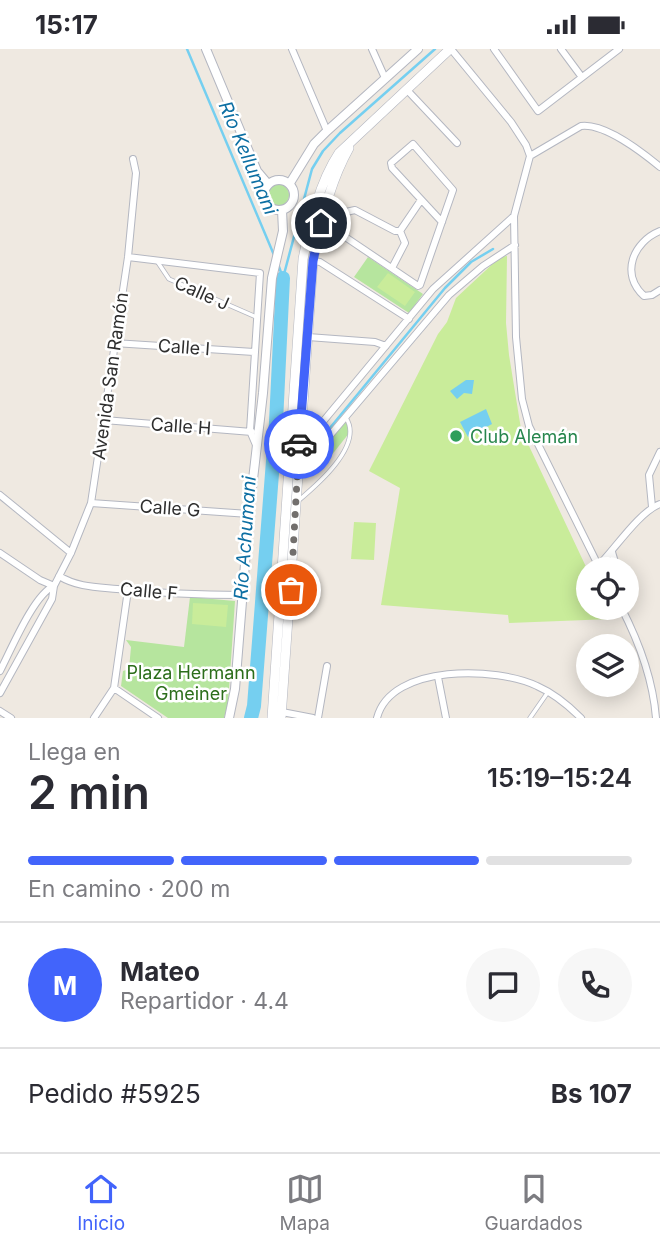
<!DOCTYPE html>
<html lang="es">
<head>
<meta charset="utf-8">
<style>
  body { margin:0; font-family:Inter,sans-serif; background:#f7f7f7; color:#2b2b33; height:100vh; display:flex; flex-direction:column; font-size:26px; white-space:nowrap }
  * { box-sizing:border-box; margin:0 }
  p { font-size:23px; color:#7c7c81 }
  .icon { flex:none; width:38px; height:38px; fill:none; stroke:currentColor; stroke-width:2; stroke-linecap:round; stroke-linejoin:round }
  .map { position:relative; height:669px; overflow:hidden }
  .sheet { display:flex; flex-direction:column; background:#fff; flex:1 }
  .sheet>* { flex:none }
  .tools { position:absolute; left:576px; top:508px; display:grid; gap:14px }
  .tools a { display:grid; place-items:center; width:63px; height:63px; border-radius:50%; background:#fff; box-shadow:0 4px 18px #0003; font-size:35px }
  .pin { position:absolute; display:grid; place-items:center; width:60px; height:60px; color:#fff; margin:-30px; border:4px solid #fff; border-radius:50%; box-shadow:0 2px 7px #0007 }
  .courier { position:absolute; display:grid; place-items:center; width:70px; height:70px; margin:-35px; border:5px solid #4264fb; border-radius:50%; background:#fff; color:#222; box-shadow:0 2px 9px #0007 }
  .overview em { font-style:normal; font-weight:600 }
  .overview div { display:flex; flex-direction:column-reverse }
  .overview { display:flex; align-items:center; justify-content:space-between; height:119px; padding:0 28px }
  h1 { font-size:46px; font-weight:600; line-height:52px }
  .bar { display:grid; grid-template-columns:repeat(4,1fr); gap:10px 7px; align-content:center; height:84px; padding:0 28px }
  .bar i { height:9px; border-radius:5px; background:#e1e1e2 }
  .bar .on { background:#4264fb }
  .bar p { grid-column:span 4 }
  .line { display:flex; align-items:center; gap:18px; padding:0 28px; border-top:2px solid #e1e1e2 }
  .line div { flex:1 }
  .round { display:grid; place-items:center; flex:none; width:74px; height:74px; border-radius:37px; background:#f7f7f7 }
  .status { display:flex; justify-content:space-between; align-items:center; height:49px; padding:0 35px; background:#fff; direction:ltr }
  .status svg { height:19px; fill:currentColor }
  .tabs { display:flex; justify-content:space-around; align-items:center; height:98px; border-top:2px solid #e1e1e2; background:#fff; font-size:19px; color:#7c7c81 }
  .tabs a { display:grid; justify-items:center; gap:4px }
  .tabs .on { color:#4264fb }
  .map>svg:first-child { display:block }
  .green { fill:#b6e59e }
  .pitch { fill:#c9ec9a }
  .water { fill:#75cff0 }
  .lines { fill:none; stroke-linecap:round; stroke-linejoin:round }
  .stream { stroke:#75cff0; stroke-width:2.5 }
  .river { stroke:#75cff0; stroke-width:14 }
  .service-casing { stroke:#b4b7c1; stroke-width:5 }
  .minor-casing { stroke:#b4b7c1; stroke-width:8 }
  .tertiary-casing { stroke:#b4b7c1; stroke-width:10 }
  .secondary-casing { stroke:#b4b7c1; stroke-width:10 }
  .service { stroke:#fff; stroke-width:3.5 }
  .minor { stroke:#fff; stroke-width:6 }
  .tertiary { stroke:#fff; stroke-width:8 }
  .secondary { stroke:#fff; stroke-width:9 }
  .done { stroke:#726f6d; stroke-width:7; stroke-dasharray:0 12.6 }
  .route { stroke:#4264fb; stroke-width:9 }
  .leisure-dot { fill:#2e9e5b; stroke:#fff; stroke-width:2.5 }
  .labels { text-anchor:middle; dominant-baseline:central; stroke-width:5; stroke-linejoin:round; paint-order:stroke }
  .street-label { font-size:18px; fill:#2e2e2e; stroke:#fff }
  .leisure-label { font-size:18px; fill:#27864d; stroke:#fff; text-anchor:start }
  .park-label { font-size:18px; fill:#2c6e1b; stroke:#fff }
  .water-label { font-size:19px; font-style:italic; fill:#0d6fa3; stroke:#fff }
</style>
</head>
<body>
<div class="status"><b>15:17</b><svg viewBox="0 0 49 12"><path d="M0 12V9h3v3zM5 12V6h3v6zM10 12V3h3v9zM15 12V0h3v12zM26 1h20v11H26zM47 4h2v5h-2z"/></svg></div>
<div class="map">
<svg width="660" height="669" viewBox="0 0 660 669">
  <rect width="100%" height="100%" fill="#efe9e1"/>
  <path class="green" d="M267 146a11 11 0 1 1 22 0a11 11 0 1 1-22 0Z
    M368,208L423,245L409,264L354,228Z
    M347,372L350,374V383L323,417L315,416L312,408L341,374Z
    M190,548L235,552L228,655L224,669H168L121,637L123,622L129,620L131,598L126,591L184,598Z"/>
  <path class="pitch" d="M507,207L506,274L509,306L521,380L588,522V558H606L611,570L509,574L508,566L381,556L400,439L369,422L438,285L447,273L456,249L500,208Z
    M388,224L415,243L405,257L377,238Z
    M354,473L376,474L374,511L351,510Z
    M193,554L228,556L226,578L192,575Z"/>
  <path class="water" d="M466,331H474L472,345L464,344L457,350L450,342Z
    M486,360L492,375L468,388L460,373Z"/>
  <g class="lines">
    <path class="stream" d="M187,0L274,206
      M278,215L283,229
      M283,229L312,120L323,102L340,84L435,0
      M311,402L445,239L471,213L493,200"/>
    <path class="river" d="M251,669L254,657L276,373L283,229"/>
    <defs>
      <path id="service" d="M157,212L169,230L256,268
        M298,452C317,436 364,396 346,369
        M530,669L548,643"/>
      <path id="minor" d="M292,0L327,82
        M372,0L385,29
        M451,0L511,73L526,96L530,107L514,167L516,288L522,350L529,377L600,520
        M494,0L538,62L619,0
        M561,0L581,27
        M407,41L457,94
        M530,107L581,77C604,74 642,103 660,118
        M326,176L329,177L346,163L355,161L395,182H400L421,151
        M329,177L418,237L420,236L453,141L413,95L391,114L392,119L442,173
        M660,182C633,193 620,225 644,247L652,246L660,241
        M128,208L260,224L250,382L256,396
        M313,212L320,213L409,270
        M392,219L405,194L400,182
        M308,288L375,293L386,297
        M114,294L254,303
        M104,371L252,383
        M298,395L306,393L433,240L514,167
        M298,424L449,246L483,217L515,196
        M0,446L71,504
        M91,454L249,465
        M652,458L649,426L660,403
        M612,503L617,520
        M0,504L40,531L54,537
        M598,517C615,500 639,463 660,455
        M59,527C77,538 96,538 117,540C158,544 200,546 242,546
        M621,558C638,591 653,631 656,669
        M0,622C11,601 34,545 54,537
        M438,628L446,669
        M114,639L158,669
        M0,644L52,550L54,537L71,504L91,454L128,208L136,124L133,110
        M0,662L11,669
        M282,663L313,669
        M94,669L114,639L128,541
        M318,669L327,617
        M377,669C391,614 498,618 537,637C553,644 569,657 581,669"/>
      <path id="tertiary" d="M206,0L257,122L268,135
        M264 146a15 15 0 1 1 30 0a15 15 0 1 1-30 0Z
        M290,134L314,95L327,82L418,0
        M229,669L235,640L249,465L263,344L272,229L283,182L282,161"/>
      <path id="secondary" d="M272,669L303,210C310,175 319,134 339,104L450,0
        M281,669L313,212C320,173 330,133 349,99"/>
    </defs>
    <use href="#service" class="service-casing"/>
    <use href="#minor" class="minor-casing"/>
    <use href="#tertiary" class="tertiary-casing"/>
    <use href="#secondary" class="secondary-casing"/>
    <use href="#service" class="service"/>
    <use href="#minor" class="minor"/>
    <use href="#tertiary" class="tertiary"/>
    <use href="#secondary" class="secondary"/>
  </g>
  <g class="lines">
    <path class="done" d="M291,541L299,395"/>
    <path class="route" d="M299,395L313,212L321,174"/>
  </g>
  <circle class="leisure-dot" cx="456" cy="387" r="7"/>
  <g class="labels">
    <g class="street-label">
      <text transform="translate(202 244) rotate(24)">Calle J</text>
      <text transform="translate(184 298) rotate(4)">Calle I</text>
      <text transform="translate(110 327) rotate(-82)">Avenida San Ramón</text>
      <text transform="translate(181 377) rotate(4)">Calle H</text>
      <text transform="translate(170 459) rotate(4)">Calle G</text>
      <text transform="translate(149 542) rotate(5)">Calle F</text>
    </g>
    <g class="leisure-label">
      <text x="470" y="387">Club Alemán</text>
    </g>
    <g class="park-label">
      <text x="191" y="623">Plaza Hermann<tspan x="191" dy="21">Gmeiner</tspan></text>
    </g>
    <g class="water-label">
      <text transform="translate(248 109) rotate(67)">Río Kellumani</text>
      <text transform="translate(245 489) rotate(-86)">Río Achumani</text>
    </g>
  </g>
</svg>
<div class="tools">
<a><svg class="icon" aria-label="locate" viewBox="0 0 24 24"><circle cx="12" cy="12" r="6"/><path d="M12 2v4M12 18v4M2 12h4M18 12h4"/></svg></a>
<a><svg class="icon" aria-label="layers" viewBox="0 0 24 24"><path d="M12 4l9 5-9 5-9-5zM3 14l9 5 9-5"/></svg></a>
</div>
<div class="pin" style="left:291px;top:541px;background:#ea580c"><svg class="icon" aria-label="bag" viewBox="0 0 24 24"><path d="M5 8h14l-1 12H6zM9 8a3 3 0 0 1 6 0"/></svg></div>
<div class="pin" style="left:321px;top:174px;background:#1f2937"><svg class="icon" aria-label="home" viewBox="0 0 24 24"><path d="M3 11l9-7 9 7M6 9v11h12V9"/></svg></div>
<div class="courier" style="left:299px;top:395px"><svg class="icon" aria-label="car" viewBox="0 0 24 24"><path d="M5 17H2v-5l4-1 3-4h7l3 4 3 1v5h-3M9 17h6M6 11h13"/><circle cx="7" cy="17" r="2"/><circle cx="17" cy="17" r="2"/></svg></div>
</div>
<section class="sheet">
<div class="overview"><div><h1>2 min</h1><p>Llega en</p></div><em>15:19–15:24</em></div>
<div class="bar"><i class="on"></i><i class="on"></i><i class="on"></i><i></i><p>En camino · 200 m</p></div>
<div class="line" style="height:126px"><b class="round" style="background:#4264fb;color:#fff">M</b><div><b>Mateo</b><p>Repartidor · 4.4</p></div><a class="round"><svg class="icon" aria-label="chat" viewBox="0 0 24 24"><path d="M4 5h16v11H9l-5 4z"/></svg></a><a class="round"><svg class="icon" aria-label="phone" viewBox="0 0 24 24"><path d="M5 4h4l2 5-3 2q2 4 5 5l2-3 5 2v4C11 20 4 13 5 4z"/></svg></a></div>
<div class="line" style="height:91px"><div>Pedido #5925</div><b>Bs 107</b></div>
</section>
<nav class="tabs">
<a class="on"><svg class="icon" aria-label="home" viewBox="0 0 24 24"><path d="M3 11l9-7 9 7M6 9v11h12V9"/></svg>Inicio</a>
<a><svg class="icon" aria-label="map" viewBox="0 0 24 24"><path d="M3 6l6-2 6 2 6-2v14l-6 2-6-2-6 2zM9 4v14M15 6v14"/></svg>Mapa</a>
<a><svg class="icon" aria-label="saved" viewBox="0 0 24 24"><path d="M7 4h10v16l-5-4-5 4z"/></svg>Guardados</a>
</nav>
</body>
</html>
